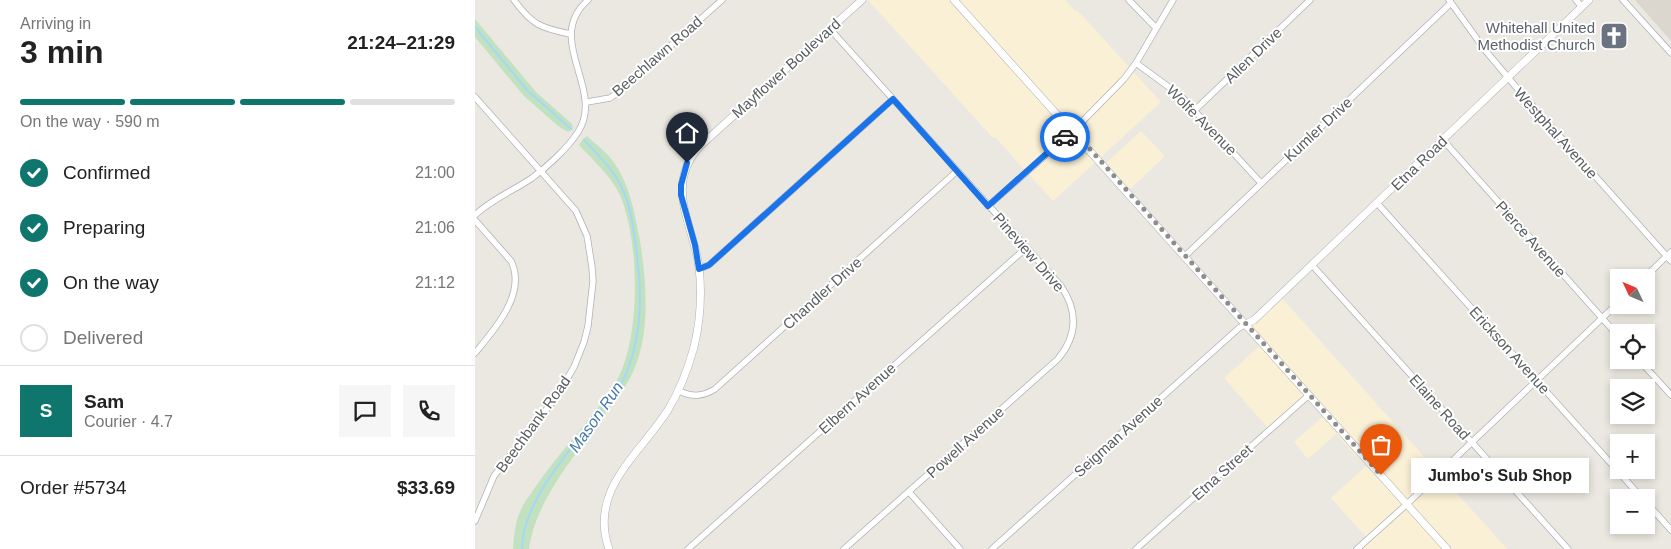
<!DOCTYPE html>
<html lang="en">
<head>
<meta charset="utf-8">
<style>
  body { margin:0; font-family:Arial,sans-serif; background:#f6f6f6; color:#222; height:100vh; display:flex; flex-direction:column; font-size:19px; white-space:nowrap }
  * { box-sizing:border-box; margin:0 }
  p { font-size:16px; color:#767676 }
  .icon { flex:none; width:28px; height:28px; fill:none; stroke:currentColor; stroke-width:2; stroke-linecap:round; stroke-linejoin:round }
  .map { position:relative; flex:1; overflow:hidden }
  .panel { display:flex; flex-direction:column; background:#fff; width:475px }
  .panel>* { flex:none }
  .needle { width:32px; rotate:314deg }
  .fabs { position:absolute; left:1135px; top:269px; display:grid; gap:10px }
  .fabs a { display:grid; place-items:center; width:45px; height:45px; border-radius:0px; background:#fff; box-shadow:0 2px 8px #0003; font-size:25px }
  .pin { position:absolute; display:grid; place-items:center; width:42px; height:42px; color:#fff; margin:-51px -21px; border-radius:50% 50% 50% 0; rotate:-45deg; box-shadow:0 0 5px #0007 }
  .pin .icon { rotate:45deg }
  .courier { position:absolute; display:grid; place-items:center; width:50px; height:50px; margin:-25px; border:4px solid #1a73e8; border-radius:50%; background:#fff; color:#222; box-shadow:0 1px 6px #0007 }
  .bubble { position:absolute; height:35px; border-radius:0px; background:#fff; box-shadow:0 2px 8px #0003; font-size:16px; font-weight:600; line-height:35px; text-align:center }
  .summary em { font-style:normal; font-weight:600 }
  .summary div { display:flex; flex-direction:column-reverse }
  .summary { display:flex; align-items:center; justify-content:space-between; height:85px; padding:0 20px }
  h1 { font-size:32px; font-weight:600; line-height:38px }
  .bar { display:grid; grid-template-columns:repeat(4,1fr); gap:8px 5px; align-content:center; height:60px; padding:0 20px }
  .bar i { height:6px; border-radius:4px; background:#e0e0e0 }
  .bar .on { background:#0f766e }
  .bar p { grid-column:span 4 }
  .line { display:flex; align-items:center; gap:12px; padding:0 20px; border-top:1px solid #e0e0e0 }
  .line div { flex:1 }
  .round { display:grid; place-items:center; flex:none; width:52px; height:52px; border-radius:0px; background:#f6f6f6 }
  ol { padding:0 20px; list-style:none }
  li { display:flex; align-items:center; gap:15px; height:55px }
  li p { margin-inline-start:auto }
  li .icon { padding:5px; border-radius:50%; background:#0f766e; color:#fff; stroke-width:4 }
  li:last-child { color:#767676 }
  li i { width:28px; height:28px; border:2px solid #e0e0e0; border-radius:50% }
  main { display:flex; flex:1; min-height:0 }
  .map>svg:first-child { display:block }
  .commercial { fill:#faf0d6 }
  .education { fill:#dbd7cf }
  .green { fill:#c1e1bf }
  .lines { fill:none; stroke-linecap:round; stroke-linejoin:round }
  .stream { stroke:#a4d8f7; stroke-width:2 }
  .minor-casing { stroke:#aeb2b5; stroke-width:7 }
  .tertiary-casing { stroke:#aeb2b5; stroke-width:8 }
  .minor { stroke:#fff; stroke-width:5.5 }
  .tertiary { stroke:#fff; stroke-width:7 }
  .done { stroke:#8c8e8d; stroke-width:5; stroke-dasharray:0 9 }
  .route { stroke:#1a73e8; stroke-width:6 }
  .labels { text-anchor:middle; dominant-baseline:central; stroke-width:4; stroke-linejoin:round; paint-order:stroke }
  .worship-label { font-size:15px; fill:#5b616d; stroke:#fff; text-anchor:end }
  .street-label { font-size:15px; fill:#595d60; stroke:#fff }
  .water-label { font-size:16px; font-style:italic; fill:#447aa7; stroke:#fff }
</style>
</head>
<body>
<main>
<section class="panel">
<div class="summary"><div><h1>3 min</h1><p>Arriving in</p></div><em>21:24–21:29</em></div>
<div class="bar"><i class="on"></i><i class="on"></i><i class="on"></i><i></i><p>On the way · 590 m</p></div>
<ol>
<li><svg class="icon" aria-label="check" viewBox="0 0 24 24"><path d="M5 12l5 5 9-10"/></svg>Confirmed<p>21:00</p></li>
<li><svg class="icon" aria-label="check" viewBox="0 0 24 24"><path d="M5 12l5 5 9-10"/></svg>Preparing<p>21:06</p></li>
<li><svg class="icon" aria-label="check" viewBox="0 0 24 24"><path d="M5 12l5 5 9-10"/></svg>On the way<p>21:12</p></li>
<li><i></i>Delivered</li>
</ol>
<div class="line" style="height:90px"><b class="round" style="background:#0f766e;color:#fff">S</b><div><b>Sam</b><p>Courier · 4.7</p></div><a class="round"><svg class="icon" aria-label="chat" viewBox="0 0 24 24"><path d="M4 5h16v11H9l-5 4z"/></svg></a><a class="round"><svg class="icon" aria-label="phone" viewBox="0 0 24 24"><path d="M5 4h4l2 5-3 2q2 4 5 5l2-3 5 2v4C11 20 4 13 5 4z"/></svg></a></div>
<div class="line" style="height:65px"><div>Order #5734</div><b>$33.69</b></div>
</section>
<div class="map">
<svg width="1196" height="549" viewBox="0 0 1196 549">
  <rect width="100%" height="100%" fill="#ebe8e1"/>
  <path class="commercial" d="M393,0H590L600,11H603L686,102L578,201L520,137L518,138Z
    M666,131L690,156L652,192L628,166Z
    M805,296L1032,549H880L892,538L856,498L891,466L861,434L833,459L819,442L851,414L832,393L793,428L749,378L788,343L773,326Z"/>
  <path class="education" d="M1160,0H1196V41Z"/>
  <path class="green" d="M0,19L61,92L97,124L98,129L93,132L83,126L49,96L0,37Z
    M112,136C118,142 126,148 132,154C154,178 159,210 165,241C172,285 177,345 151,385C143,397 133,409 124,421C112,436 102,452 91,467C74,492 58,519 54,549H38C39,537 40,523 45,512C48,504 54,496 59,489C83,453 114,423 138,387C167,344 165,242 145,195C136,176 118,160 104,145L108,139Z"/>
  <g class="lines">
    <path class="stream" d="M0,27L52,90L96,129
      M47,549C47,501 98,447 126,410C133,402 140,395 145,386C166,348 168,299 162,257C159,230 156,200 141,177C132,163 120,152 109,140"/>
    <defs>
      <path id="minor" d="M39,0C57,25 66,28 95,34
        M654,0L681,28
        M974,0L1010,50L1046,93L1196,261
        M1101,0L1107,7
        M1148,0L1196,53
        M355,29L586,286C603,311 603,335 583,359L369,549
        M661,63L706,96L786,183
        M0,97L101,211L112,236L117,267L118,281L113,326L109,342L99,367L82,396L19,476L0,521
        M112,102L135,98L145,91L247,0
        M720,110L835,0
        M968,140L1144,337
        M902,203L1167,498
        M513,206L598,131L649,79L661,63L698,0
        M0,215C17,199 38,191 57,178C72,167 93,148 103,132C131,89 68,40 113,0
        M0,220L36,261C52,293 20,329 0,353
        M710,256L976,3
        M837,265L1093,549
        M224,269L234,265L418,99
        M1169,278L1196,252
        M1164,360L1196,395
        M204,391C217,397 227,397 240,389L482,171
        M434,492L485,549
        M1171,502L1196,530
        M213,549L551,248
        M517,549L764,328L771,324
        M661,549L834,395
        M882,549L932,504L1144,302"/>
      <path id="tertiary" d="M479,0L972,549
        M771,324L779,320L1114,0
        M134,549C113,490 165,454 193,410C205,390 213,369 219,347C225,322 227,293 224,267C218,223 189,186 225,146L387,0"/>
    </defs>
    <use href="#minor" class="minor-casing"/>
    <use href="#tertiary" class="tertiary-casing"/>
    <use href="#minor" class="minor"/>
    <use href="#tertiary" class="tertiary"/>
  </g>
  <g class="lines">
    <path class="done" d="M590,137L598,130L906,475"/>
    <path class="route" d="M212,163L206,185V195L220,245L224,269L234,265L418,99L513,206L590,137"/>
  </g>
  <defs>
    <symbol id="church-square" viewBox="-11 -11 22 22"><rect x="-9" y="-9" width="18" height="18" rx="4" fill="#6b7280" stroke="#fff"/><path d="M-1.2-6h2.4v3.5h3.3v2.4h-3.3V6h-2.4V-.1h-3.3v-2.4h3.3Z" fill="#fff"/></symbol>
  </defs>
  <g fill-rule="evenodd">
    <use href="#church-square" x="1123" y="20" width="32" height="32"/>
  </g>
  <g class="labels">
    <g class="worship-label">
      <text x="1120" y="27">Whitehall United<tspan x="1120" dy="17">Methodist Church</tspan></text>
    </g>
    <g class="street-label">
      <text transform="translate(778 55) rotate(-44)">Allen Drive</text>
      <text transform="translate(182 56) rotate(-41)">Beechlawn Road</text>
      <text transform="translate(311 68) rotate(-42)">Mayflower Boulevard</text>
      <text transform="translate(727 120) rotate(45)">Wolfe Avenue</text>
      <text transform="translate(843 129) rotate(-43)">Kumler Drive</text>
      <text transform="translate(1081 133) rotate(48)">Westphal Avenue</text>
      <text transform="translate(944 163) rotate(-44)">Etna Road</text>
      <text transform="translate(1056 239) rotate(48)">Pierce Avenue</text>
      <text transform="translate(554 252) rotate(49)">Pineview Drive</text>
      <text transform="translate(347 293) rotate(-42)">Chandler Drive</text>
      <text transform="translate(1035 350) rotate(48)">Erickson Avenue</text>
      <text transform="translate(382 398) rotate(-42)">Elbern Avenue</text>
      <text transform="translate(965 407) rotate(48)">Elaine Road</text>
      <text transform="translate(58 424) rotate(-54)">Beechbank Road</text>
      <text transform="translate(643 436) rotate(-42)">Seigman Avenue</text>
      <text transform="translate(490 442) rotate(-42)">Powell Avenue</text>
      <text transform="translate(747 472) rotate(-42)">Etna Street</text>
    </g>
    <g class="water-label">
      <text transform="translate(121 417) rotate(-55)">Mason Run</text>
    </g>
  </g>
</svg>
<div class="fabs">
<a><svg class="needle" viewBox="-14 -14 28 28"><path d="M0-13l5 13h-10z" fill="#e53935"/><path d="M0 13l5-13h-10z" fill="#767676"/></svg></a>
<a><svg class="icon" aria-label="locate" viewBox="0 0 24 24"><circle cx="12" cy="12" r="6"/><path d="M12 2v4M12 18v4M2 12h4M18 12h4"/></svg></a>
<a><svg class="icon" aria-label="layers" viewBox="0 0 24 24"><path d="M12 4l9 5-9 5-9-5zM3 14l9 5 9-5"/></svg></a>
<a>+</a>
<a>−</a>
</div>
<div class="pin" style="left:906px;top:475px;background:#ea580c"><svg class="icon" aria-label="bag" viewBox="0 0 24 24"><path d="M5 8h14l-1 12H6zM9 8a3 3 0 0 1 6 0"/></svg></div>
<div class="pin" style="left:212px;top:163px;background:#1f2937"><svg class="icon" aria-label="home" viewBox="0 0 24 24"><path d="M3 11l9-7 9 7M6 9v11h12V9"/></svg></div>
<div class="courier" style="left:590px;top:137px"><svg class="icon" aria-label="car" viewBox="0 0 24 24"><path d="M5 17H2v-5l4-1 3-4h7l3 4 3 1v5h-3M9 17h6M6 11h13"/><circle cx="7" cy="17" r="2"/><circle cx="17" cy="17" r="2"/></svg></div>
<div class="bubble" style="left:936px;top:458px;width:178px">Jumbo's Sub Shop</div>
</div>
</main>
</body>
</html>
